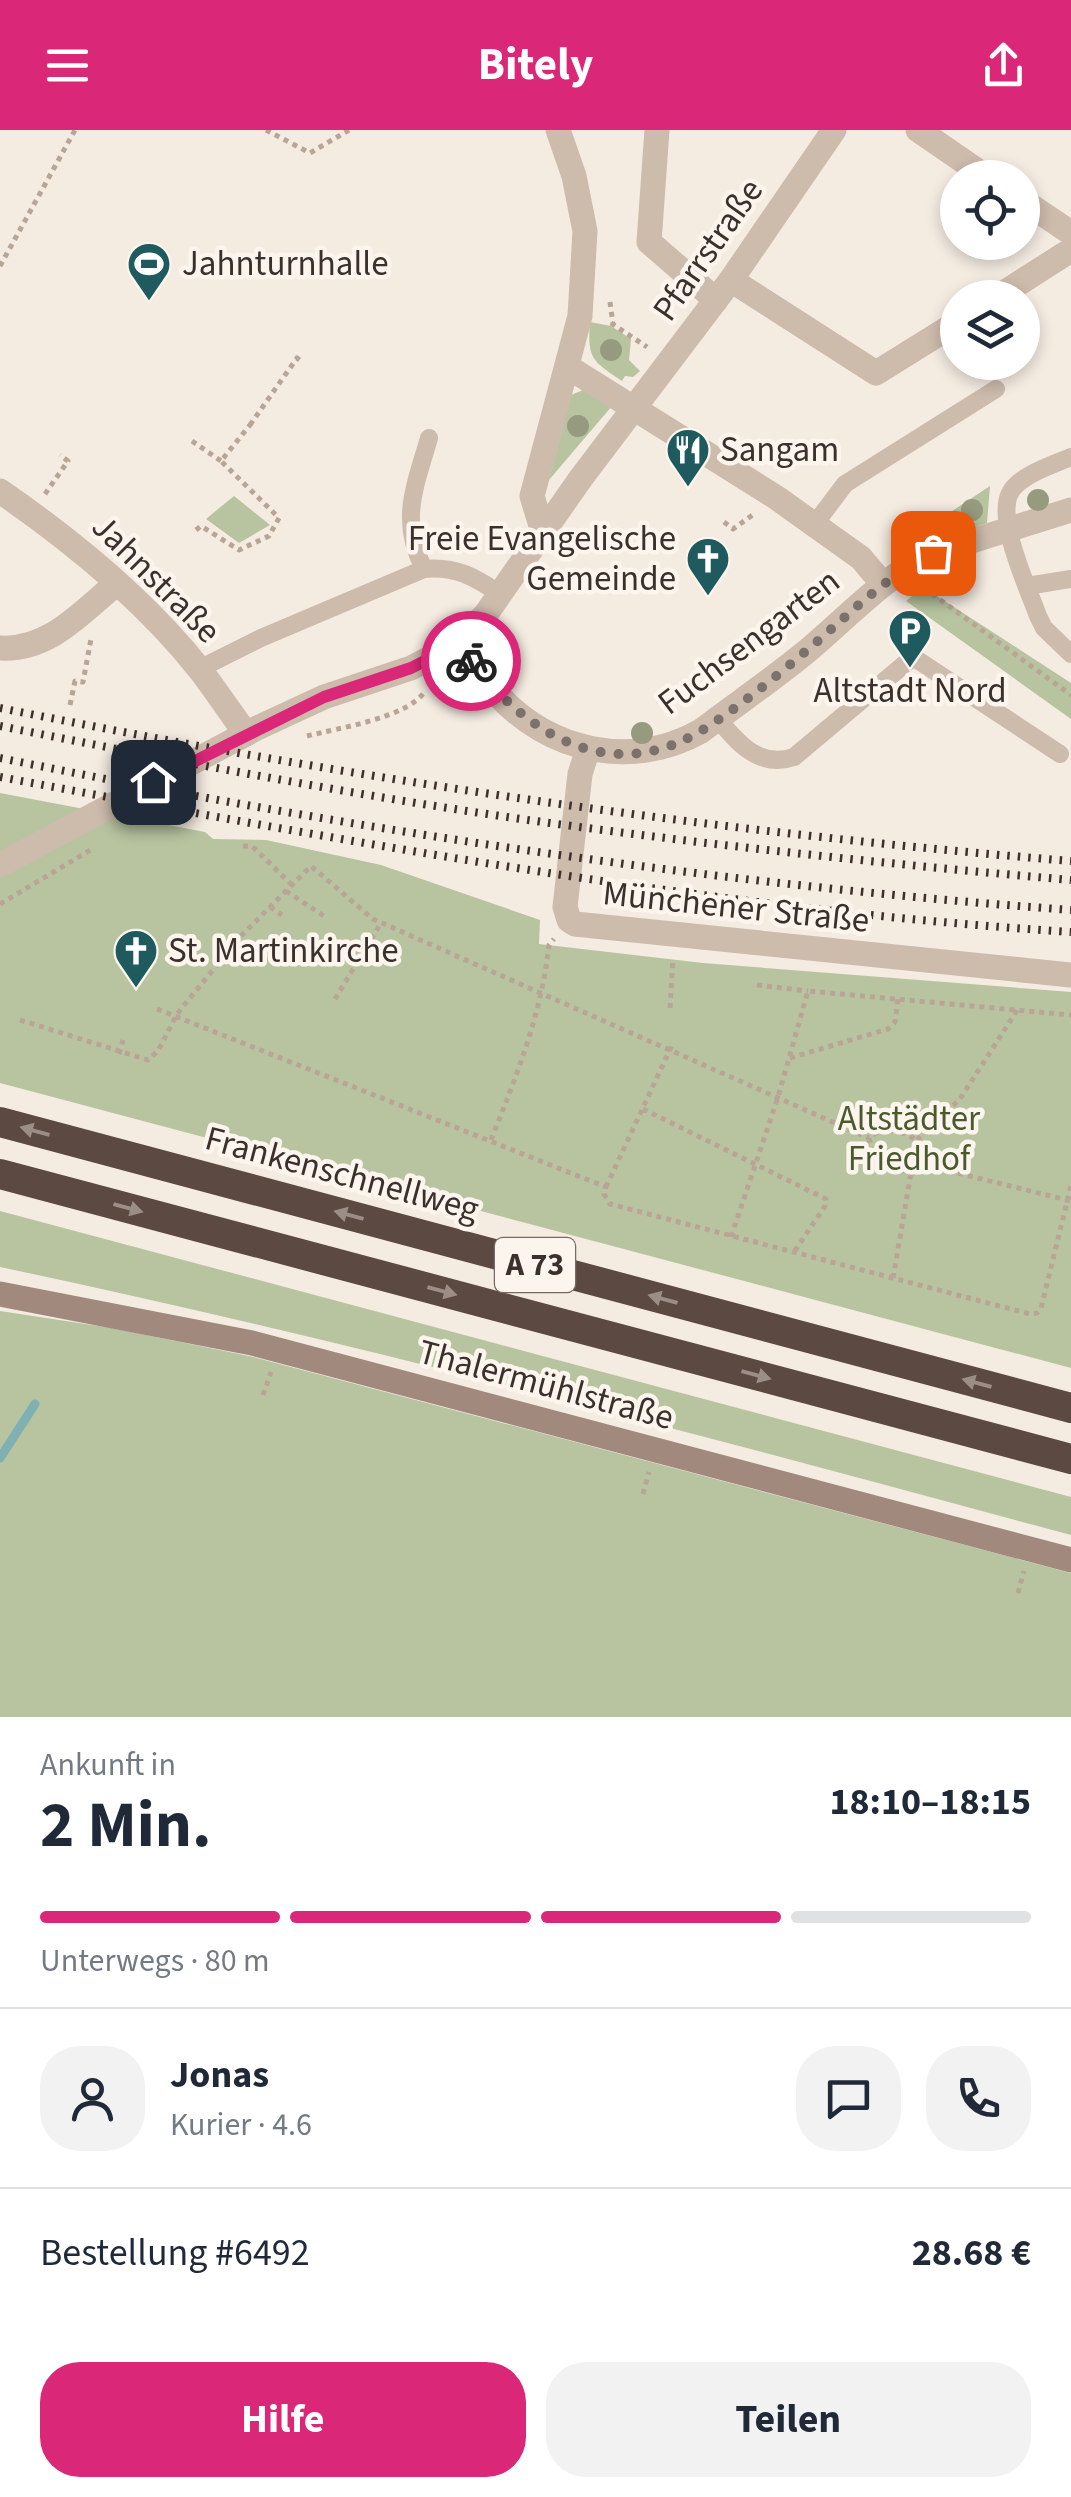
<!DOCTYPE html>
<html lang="de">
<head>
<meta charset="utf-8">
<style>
  body { margin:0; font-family:"Source Sans 3",sans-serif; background:#f2f2f3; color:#1f2937; height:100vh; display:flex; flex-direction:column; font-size:38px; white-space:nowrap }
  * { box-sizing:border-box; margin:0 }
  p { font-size:32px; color:#747a83 }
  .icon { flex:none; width:55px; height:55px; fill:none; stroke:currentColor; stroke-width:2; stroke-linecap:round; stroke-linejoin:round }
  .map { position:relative; height:1587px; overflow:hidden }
  .sheet { display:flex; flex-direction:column; background:#fff; flex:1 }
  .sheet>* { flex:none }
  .tools { position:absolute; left:940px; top:30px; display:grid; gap:20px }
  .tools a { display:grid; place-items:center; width:100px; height:100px; border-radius:50%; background:#fff; box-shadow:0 5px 15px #0003; font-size:50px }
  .pin { position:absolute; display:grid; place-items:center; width:85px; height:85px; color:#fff; margin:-42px; border-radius:20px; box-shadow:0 5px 15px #0006 }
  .courier { position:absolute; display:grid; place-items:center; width:100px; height:100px; margin:-50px; border:8px solid #db2777; border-radius:50%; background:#fff; color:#222; box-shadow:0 2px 12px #0007 }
  .overview em { font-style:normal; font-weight:700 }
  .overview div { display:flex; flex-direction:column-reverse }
  .overview { display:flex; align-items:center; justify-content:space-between; height:170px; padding:0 40px }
  h1 { font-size:65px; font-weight:700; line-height:75px }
  .bar { display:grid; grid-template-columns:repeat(4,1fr); gap:15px 10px; align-content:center; height:120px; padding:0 40px }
  .bar i { height:12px; border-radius:8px; background:#e0e1e3 }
  .bar .on { background:#db2777 }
  .bar p { grid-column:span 4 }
  .line { display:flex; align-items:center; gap:25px; padding:0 40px; border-top:2px solid #e0e1e3 }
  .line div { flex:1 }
  .round { display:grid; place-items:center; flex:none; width:105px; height:105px; border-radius:40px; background:#f2f2f3 }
  .action { display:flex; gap:20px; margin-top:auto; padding:20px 40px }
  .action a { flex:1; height:115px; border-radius:40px; background:#db2777; color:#fff; font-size:40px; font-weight:700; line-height:115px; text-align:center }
  .action a+a { background:#f2f2f3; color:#1f2937 }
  header { display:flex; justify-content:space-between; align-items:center; height:130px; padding:0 40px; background:#db2777; color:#fff; font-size:45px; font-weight:700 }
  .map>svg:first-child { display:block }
  .green { fill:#b8c4a0 }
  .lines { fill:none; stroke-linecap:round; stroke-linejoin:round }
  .stream { stroke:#7fb0b2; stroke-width:9 }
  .path { stroke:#b9a596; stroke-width:5; stroke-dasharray:5 5; stroke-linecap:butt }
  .service { stroke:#cdbbac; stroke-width:18 }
  .minor { stroke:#cdbbac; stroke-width:25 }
  .tertiary { stroke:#cdbbac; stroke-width:25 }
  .secondary { stroke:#a18a7d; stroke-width:25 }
  .motorway { stroke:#5c4a42; stroke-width:30 }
  .rail { stroke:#3b302b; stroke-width:8; stroke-dasharray:2.5 8; stroke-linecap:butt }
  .tree { fill:#969b7f }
  .oneway { fill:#9c8e87 }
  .done { stroke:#7c716b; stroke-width:10; stroke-dasharray:0 18 }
  .route { stroke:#db2777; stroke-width:12 }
  .labels { text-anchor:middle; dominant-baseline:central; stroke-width:9; stroke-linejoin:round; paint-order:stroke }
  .shield { fill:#fbf5ee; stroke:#756b66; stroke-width:2.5 }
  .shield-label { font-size:32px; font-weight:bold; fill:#3b302b }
  .street-label { font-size:35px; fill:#3b302b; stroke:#fbf5ee }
  .poi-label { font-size:35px; fill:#3b302b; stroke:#fbf5ee; text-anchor:start }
  .park-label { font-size:35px; fill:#4a5a2e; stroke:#fbf5ee }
</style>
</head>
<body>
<header><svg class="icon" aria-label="menu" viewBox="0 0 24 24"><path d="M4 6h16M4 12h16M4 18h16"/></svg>Bitely<svg class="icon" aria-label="share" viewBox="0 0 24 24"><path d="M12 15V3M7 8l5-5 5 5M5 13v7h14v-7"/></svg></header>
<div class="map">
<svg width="1071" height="1587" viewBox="0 0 1071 1587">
  <rect width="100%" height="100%" fill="#f4ebe1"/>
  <path class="green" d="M590,192L611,196L631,209L629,230L640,241L633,247L625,246L622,251C593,231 587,230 590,192Z
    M583,260L612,276L549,350L571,265Z
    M990,356L987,393L936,409L937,391Z
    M234,366L270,395L239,413L206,389Z
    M923,457L1071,553V589L906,471Z
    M0,663L205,702L213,709L266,710L381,735L540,790L539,814L703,833L1071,862V1238L0,953Z
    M0,1081L1071,1367V1405C716,1309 360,1213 0,1137Z
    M0,1181L112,1198L249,1226L1071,1443V1587H0Z"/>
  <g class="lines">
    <path class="stream" d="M0,1328L35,1274"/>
    <path class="path" d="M266,0L310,23L349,0
      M0,136L75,0
      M610,172L613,194
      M611,193L647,217
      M250,295L297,228L302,232
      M192,311L221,331
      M45,364L68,331L60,325
      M724,392L733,399L754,384
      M196,400L201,396L239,420L269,406L279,388L221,331L250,295L256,299
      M924,458L1071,565
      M70,575L75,551L83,552L91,509
      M307,606C338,598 408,588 425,561
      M243,716H252L292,755
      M286,761L327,788
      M0,774L92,719
      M270,777L282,785
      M757,855L808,861
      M335,869L381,793
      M670,878L673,829
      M157,879L606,1057L604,1064L610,1074L1030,1184L1037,1183L1041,1178L1071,1056
      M20,890L148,930L158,921L177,884L238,809L311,736L373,789L869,1008
      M119,924L123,910
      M790,928L888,899L895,892L898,868
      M643,979L826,1069L825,1076L794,1122
      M491,1010C517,944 541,886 549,815L554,809
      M917,1010L960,969L1018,879
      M925,1035C928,1009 906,1003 884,998L869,1008L873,1026C888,1037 909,1049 925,1035L1071,1071
      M606,1057L673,913
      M731,1107L778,967L808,861L1071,885
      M893,1148L911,1043
      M263,1265L271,1242
      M643,1364L649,1342
      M1018,1463L1024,1441"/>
    <path class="service" d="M1071,327C1053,335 1019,345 1010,363C996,390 1028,458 1038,486L1044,498L1071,524
      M814,395L845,354L996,259
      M424,439C456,436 475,447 500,464
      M1027,456L1071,449
      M199,539L261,508L424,439C399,390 415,357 429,308
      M717,588C737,612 759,639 794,627L913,527L1060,624"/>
    <path class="minor" d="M657,0L649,112L716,170
      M918,0L988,48
      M1022,70L1071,103
      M731,150L876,243L958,192
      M996,168L1071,120
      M568,237L777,368L861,428L882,453
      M0,361C74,412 145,470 201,541C216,561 231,583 246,604
      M543,402L532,366L580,186L585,101L574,46L558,0
      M457,514C470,530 482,548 496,563C549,622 632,640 701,601C735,575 772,550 806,522C848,487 883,447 933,423L1071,380
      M0,518C49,521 82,482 117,453
      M588,619L580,644L565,777L569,790L575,794L1071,845"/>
    <path class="tertiary" d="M0,735L255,599L324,567L411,538L457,514L486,484L581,348L731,150L834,0"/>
    <path class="secondary" d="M0,1164L252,1213L1071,1430"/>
    <path class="motorway" d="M0,992L1071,1278
      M0,1044L1071,1329"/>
    <path class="rail" d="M0,578C354,649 711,702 1071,731
      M0,596C171,630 342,663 514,688C699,714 885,734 1071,750
      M0,628C354,700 711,754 1071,780
      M0,647C355,713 711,779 1071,802"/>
  </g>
  <g class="tree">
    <circle cx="611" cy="220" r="11"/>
    <circle cx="578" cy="296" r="11"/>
    <circle cx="1038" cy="370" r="11"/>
    <circle cx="972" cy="380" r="11"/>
    <circle cx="948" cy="397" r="11"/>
    <circle cx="642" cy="603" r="11"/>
  </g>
  <defs><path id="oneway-solid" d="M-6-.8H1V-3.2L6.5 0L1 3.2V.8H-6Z" transform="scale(2.5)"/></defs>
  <g class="oneway">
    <use href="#oneway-solid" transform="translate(35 1001) rotate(-165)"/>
    <use href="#oneway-solid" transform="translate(128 1078) rotate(15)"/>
    <use href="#oneway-solid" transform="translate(349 1085) rotate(-165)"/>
    <use href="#oneway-solid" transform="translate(442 1161) rotate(15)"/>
    <use href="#oneway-solid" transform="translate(663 1169) rotate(-165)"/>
    <use href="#oneway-solid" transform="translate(756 1245) rotate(15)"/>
    <use href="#oneway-solid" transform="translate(977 1253) rotate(-165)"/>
  </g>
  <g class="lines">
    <path class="done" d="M471,531C521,596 596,650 682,611C716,596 776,547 806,521C848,486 883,448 933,423"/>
    <path class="route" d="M153,652L324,567L411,538L458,514L471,531"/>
  </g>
  <defs>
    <symbol id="stadium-pin" viewBox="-11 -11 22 30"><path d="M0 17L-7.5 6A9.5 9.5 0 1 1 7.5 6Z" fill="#1f5a5e" stroke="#fbf5ee"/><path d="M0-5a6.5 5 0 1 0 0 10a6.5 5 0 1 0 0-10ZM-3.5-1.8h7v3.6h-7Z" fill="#fff"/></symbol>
    <symbol id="restaurant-pin" viewBox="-11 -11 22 30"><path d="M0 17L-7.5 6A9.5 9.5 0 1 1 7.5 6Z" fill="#1f5a5e" stroke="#fbf5ee"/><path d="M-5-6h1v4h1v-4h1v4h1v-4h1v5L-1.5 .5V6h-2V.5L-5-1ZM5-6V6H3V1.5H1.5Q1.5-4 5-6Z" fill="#fff"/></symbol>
    <symbol id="church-pin" viewBox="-11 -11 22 30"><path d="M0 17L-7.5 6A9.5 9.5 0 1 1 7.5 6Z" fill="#1f5a5e" stroke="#fbf5ee"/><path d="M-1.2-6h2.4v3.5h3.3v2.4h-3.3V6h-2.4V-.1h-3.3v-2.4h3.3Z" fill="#fff"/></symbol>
    <symbol id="parking-pin" viewBox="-11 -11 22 30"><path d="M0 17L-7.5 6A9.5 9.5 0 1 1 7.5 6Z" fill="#1f5a5e" stroke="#fbf5ee"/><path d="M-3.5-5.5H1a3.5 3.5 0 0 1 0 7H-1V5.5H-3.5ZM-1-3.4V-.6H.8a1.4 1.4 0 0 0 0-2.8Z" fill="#fff"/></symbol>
  </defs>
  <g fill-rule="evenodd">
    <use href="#stadium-pin" x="124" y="109" width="50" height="68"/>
    <use href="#restaurant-pin" x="663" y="295" width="50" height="68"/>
    <use href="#church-pin" x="683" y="404" width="50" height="68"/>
    <use href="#parking-pin" x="885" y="476" width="50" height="68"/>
    <use href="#church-pin" x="111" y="796" width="50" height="68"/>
  </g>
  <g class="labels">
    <rect class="shield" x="495" y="1108" width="80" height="54" rx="8"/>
    <g class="shield-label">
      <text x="535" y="1135">A 73</text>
    </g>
    <g class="street-label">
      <text transform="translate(708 120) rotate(-55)">Pfarrstraße</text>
      <text transform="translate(156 449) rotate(45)">Jahnstraße</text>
      <text transform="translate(749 512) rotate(-37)">Fuchsengarten</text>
      <text transform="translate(736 777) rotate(6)">Münchener Straße</text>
      <text transform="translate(342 1044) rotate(15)">Frankenschnellweg</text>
      <text transform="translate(546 1255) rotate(15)">Thalermühlstraße</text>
    </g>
    <g class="poi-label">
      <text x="182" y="134">Jahnturnhalle</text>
      <text x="720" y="320">Sangam</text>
      <text x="676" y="409" text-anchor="end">Freie Evangelische<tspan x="676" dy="40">Gemeinde</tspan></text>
      <text x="910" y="561" text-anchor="middle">Altstadt Nord</text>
      <text x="168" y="821">St. Martinkirche</text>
    </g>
    <g class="park-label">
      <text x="909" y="989">Altstädter<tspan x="909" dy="40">Friedhof</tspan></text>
    </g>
  </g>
</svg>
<div class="tools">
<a><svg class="icon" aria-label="locate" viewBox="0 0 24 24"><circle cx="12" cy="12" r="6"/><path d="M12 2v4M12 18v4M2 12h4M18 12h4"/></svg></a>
<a><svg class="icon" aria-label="layers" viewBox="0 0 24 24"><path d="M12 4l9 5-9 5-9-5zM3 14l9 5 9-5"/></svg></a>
</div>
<div class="pin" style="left:933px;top:423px;background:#ea580c"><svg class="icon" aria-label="bag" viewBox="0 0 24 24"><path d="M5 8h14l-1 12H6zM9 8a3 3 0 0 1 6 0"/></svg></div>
<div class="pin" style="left:153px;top:652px;background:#1f2937"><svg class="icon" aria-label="home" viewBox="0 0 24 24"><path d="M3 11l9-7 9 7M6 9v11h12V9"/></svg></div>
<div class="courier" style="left:471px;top:531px"><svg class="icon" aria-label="bike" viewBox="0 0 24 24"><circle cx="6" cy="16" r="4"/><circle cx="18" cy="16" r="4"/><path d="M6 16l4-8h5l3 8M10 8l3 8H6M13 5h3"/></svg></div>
</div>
<section class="sheet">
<div class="overview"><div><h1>2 Min.</h1><p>Ankunft in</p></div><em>18:10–18:15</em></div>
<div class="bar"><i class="on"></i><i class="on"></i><i class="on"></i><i></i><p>Unterwegs · 80 m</p></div>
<div class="line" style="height:180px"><a class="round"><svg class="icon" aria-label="person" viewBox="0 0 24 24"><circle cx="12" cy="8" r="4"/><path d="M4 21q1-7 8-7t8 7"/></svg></a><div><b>Jonas</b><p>Kurier · 4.6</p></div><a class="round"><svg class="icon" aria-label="chat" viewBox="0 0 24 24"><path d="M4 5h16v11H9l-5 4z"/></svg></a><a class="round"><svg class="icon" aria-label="phone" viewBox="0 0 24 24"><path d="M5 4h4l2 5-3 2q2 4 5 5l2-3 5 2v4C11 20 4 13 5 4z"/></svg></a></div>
<div class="line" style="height:130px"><div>Bestellung #6492</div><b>28.68 €</b></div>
<div class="action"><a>Hilfe</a><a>Teilen</a></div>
</section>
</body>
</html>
